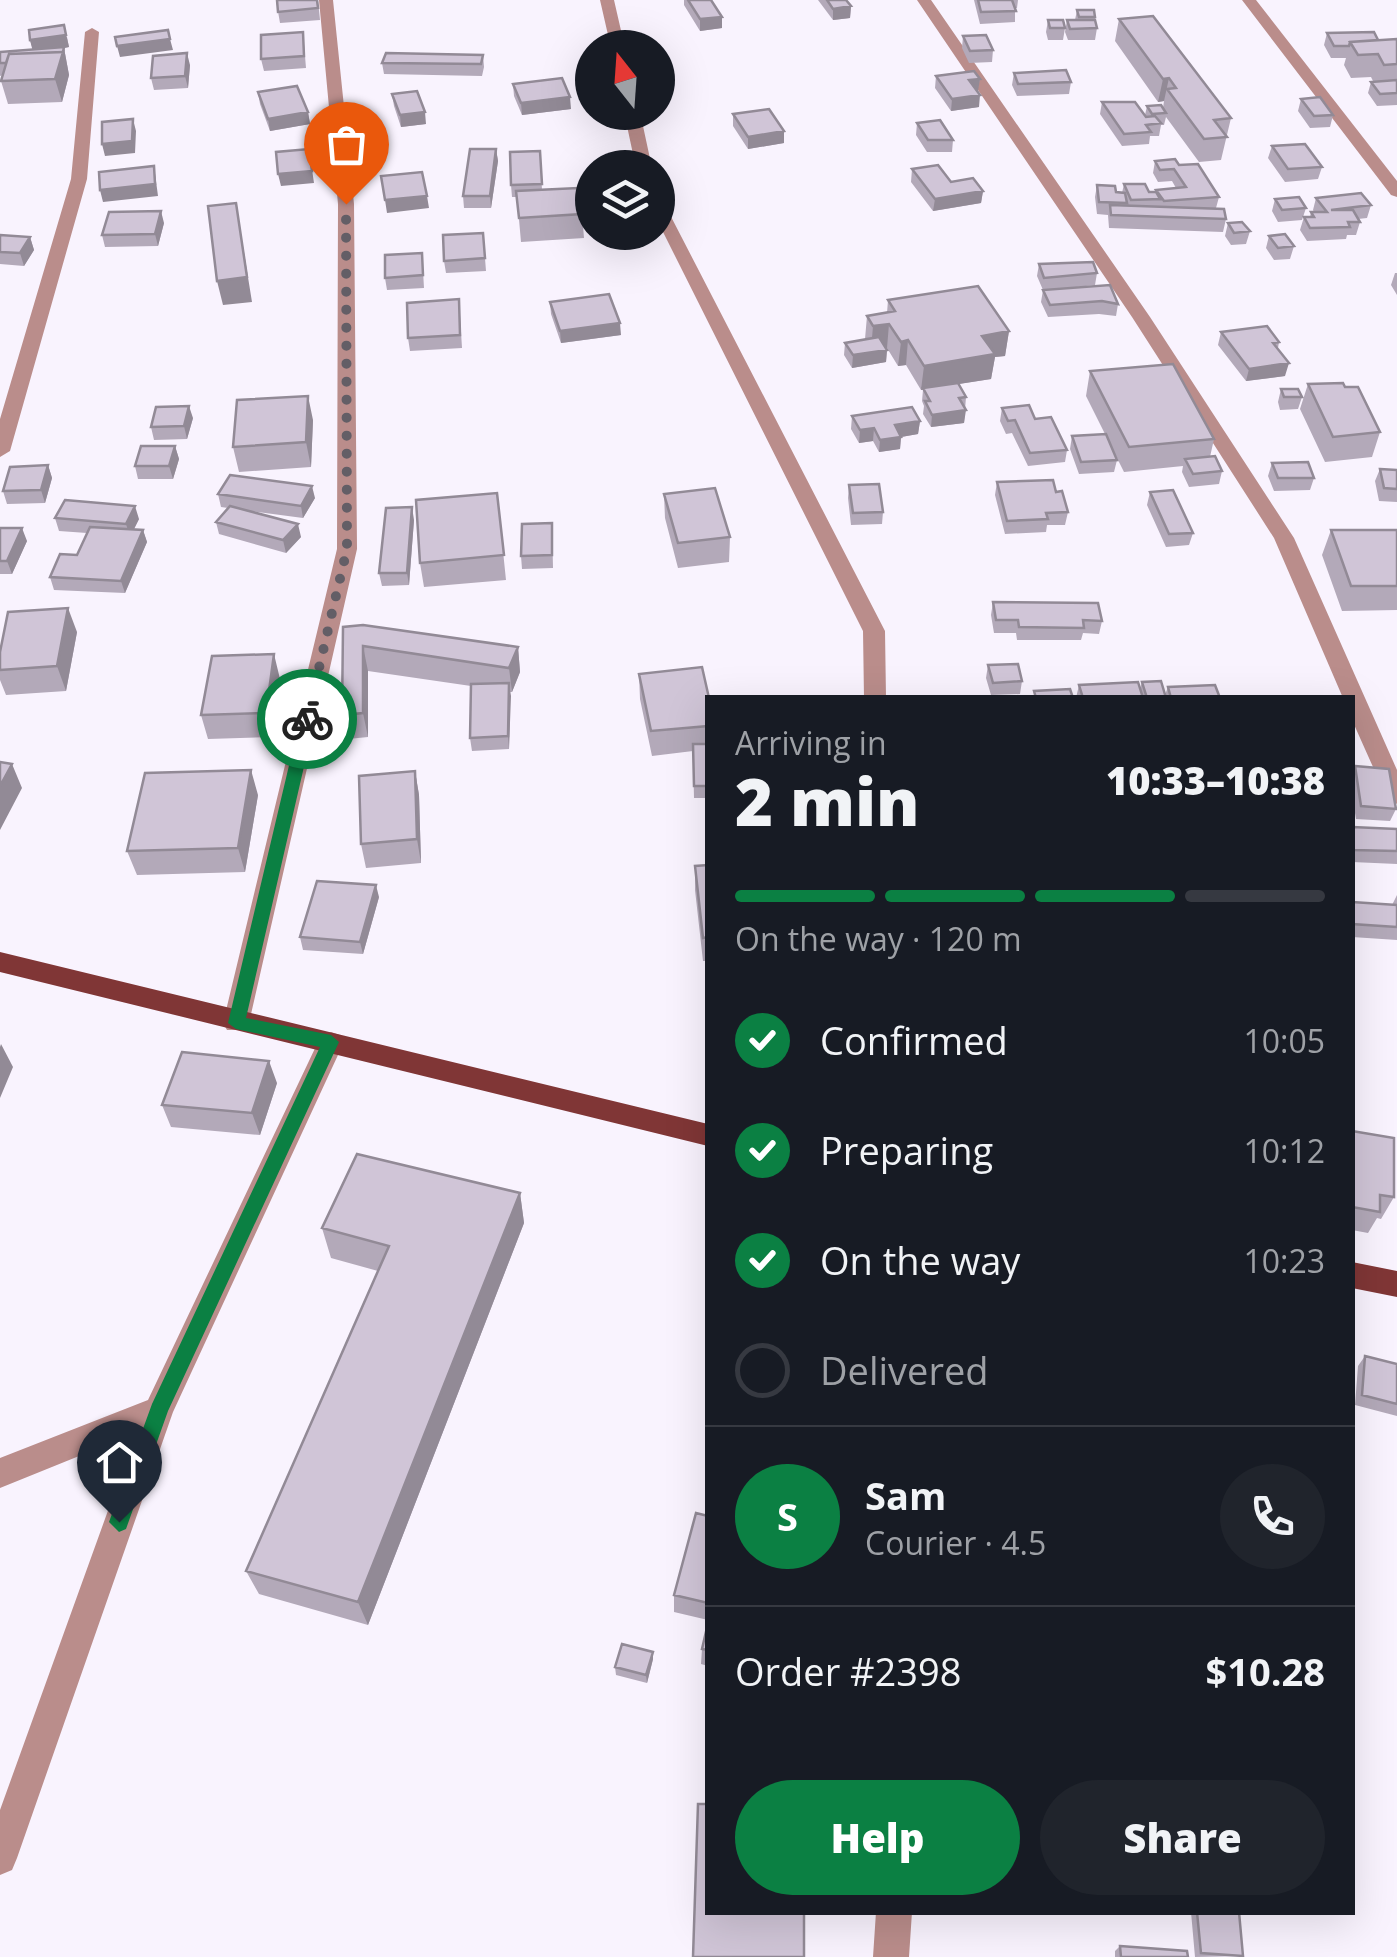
<!DOCTYPE html>
<html lang="en">
<head>
<meta charset="utf-8">
<style>
  body { margin:0; font-family:"Open Sans",sans-serif; background:#20242c; color:#f1f3f6; height:100vh; display:flex; flex-direction:column; font-size:38px; white-space:nowrap }
  * { box-sizing:border-box; margin:0 }
  p { font-size:32px; color:#9ea1a6 }
  .icon { flex:none; width:55px; height:55px; fill:none; stroke:currentColor; stroke-width:2; stroke-linecap:round; stroke-linejoin:round }
  .map { position:relative; flex:1; overflow:hidden }
  .details { position:absolute; left:705px; top:695px; width:650px; height:1220px; display:flex; flex-direction:column; background:#171b24; border-radius:0px; box-shadow:0 10px 40px #0002 }
  .details>* { flex:none }
  .needle { width:65px; rotate:343deg }
  .fabs { position:absolute; left:575px; top:30px; display:grid; gap:20px }
  .fabs a { display:grid; place-items:center; width:100px; height:100px; border-radius:50%; background:#171b24; box-shadow:0 10px 40px #0002; font-size:50px }
  .pin { position:absolute; display:grid; place-items:center; width:85px; height:85px; color:#fff; margin:-102px -42px; border-radius:50% 50% 50% 0; rotate:-45deg; box-shadow:0 0 10px #0007 }
  .pin .icon { rotate:45deg }
  .courier { position:absolute; display:grid; place-items:center; width:100px; height:100px; margin:-50px; border:8px solid #0b8043; border-radius:50%; background:#fff; color:#222; box-shadow:0 2px 12px #0007 }
  .summary em { font-style:normal; font-weight:800 }
  .summary div { display:flex; flex-direction:column-reverse }
  .summary { display:flex; align-items:center; justify-content:space-between; height:170px; padding:0 30px }
  h1 { font-size:65px; font-weight:800; line-height:75px }
  .bar { display:grid; grid-template-columns:repeat(4,1fr); gap:15px 10px; align-content:center; height:120px; padding:0 30px }
  .bar i { height:12px; border-radius:8px; background:#363941 }
  .bar .current { background:#0b8043 }
  .bar p { grid-column:span 4 }
  .line { display:flex; align-items:center; gap:25px; padding:0 30px; border-top:2px solid #363941 }
  .line div { flex:1 }
  .round { display:grid; place-items:center; flex:none; width:105px; height:105px; border-radius:52px; background:#20242c }
  ol { padding:0 30px; list-style:none }
  li { display:flex; align-items:center; gap:30px; height:110px }
  li p { margin-inline-start:auto }
  li .icon { padding:10px; border-radius:50%; background:#0b8043; color:#fff; stroke-width:4 }
  li:last-child { color:#9ea1a6 }
  li i { width:55px; height:55px; border:5px solid #363941; border-radius:50% }
  .cta { display:flex; gap:20px; margin-top:auto; padding:20px 30px }
  .cta a { flex:1; height:115px; border-radius:60px; background:#0b8043; color:#fff; font-size:40px; font-weight:800; line-height:115px; text-align:center }
  .cta a+a { background:#20242c; color:#f1f3f6 }
  .map>svg:first-child { display:block }
  .lines { fill:none; stroke-linecap:round; stroke-linejoin:round }
  .minor { fill:#ba8d8b; fill-rule:evenodd }
  .primary { fill:#803636; fill-rule:evenodd }
  .wall { fill:#b3a9b9 }
  .shaded-wall { fill:#928a96 }
  .building { fill:#d0c5d7; stroke:#928a96; stroke-width:2.5 }
  .route { fill:#0b8043 }
  .done { stroke:#635e66; stroke-width:10; stroke-dasharray:0 18 }
</style>
</head>
<body>
<div class="map">
<svg width="1397" height="1957" viewBox="0 0 1397 1957">
  <rect width="100%" height="100%" fill="#f9f3fe"/>
  <g class="lines">
    <path class="minor" d="M319,0H333L354,204L357,549L249,1023L245,1030H227L223,1023L337,549L338,204Z
      M600,0H614L625,48H611Z
      M917,0H931L1150,317L1294,538L1397,770V804L1386,796L1352,720V698H1343L1274,538L1132,317Z
      M1242,0H1256L1397,181V197L1391,195Z
      M92,28L99,32L87,179L10,451L0,457V419L71,179L85,32Z
      M624,112H640L652,168H636Z
      M658,202L666,207L885,631L886,698H864L863,631L658,222Z
      M331,1032L340,1035L344,1042L173,1412L17,1858L12,1870L0,1875V1810L136,1433L0,1488V1458L148,1400L318,1042L322,1035Z
      M876,1912H912L909,1957H873Z"/>
    <path class="primary" d="M0,952L708,1124V1146L0,972Z
      M1352,1262L1397,1271V1297L1352,1288Z"/>
  </g>
  <path class="wall" d="M276,0H318L320,20L280,23Z
    M684,0H711L722,17V28L700,31L684,5Z
    M818,0H846L851,6L850,18L833,20Z
    M974,0H1018L1017,8H1015V22L980,24Z
    M1077,10L1095,17L1097,28L1095,40H1068L1065,32L1067,20H1075Z
    M1119,19L1231,118L1221,160L1199,162L1166,117L1164,125H1161L1159,136H1150L1149,144L1122,146L1100,114L1102,102L1145,115L1147,106L1163,108L1164,101L1158,102L1115,41Z
    M1048,20L1065,28L1063,40H1048L1046,32Z
    M303,32L306,68L264,71L261,59Z
    M1327,33L1378,40L1397,39V105L1377,106L1368,93L1371,82L1373,81L1371,77L1351,78L1344,65L1346,58H1331L1324,45Z
    M963,36L993,50L992,62L969,63L962,48Z
    M67,37L69,47L64,48L69,75L62,102L8,104L1,81L3,75L0,76V52L33,50L30,40Z
    M483,55L484,67L482,76L384,74L382,63Z
    M190,65L188,88L154,90L151,78Z
    M1014,73L1071,82L1069,94L1017,96L1012,85Z
    M936,76L980,79L977,91L979,107L951,111L935,88Z
    M513,84L571,109L522,115L514,96Z
    M258,92L308,112L310,124L270,131L260,104Z
    M392,94L426,124L401,127L394,106Z
    M1301,99L1333,115L1330,127L1310,128L1298,111Z
    M733,114L784,143L748,149L733,126Z
    M917,123L953,140L952,152H927L916,135Z
    M1272,146L1322,167L1318,179L1285,182L1268,158Z
    M496,149L498,161L491,208H464L463,196Z
    M540,151L542,190L582,214L584,238L521,242L517,197H512L511,185Z
    M1155,161L1179,165L1219,197L1216,208L1226,219L1223,232L1109,228L1108,215L1097,214L1095,197L1097,185L1116,192L1122,193L1124,184L1149,192L1176,188L1172,181L1158,182L1153,173Z
    M912,169L983,191L981,203L933,211L911,182Z
    M1316,198L1371,205L1367,218L1358,219L1360,222L1356,235H1347L1346,239L1307,241L1300,230L1304,217H1310L1311,212H1314L1313,210Z
    M1275,199L1306,208L1302,220L1278,222L1272,211Z
    M164,223L158,246L105,247L102,235Z
    M1228,223L1250,231L1246,244L1231,245L1225,236Z
    M483,233L486,271L446,273L444,261Z
    M0,235L30,237L34,250L24,266L0,264Z
    M1269,236L1294,246L1290,259L1274,260L1266,248Z
    M422,253L424,288L387,290L385,278Z
    M1039,264L1097,273L1095,285L1067,288L1118,304L1116,316L1099,314L1048,317L1041,302L1043,290L1037,276Z
    M1395,273H1397V295L1391,285Z
    M459,299L462,348L410,351L408,338Z
    M888,300L1009,331L1005,356L995,357L991,379L958,384L966,397L964,423L931,427L923,414L924,406L922,401L923,390H921L906,365L898,366L887,348L886,362L852,368L844,355L845,343L865,339L867,316L887,313Z
    M550,302L621,335L561,343L551,314Z
    M1221,332L1279,342L1278,348L1285,376L1246,381L1218,345Z
    M1090,371L1214,439L1210,457L1222,471L1219,484L1189,487L1182,472L1183,466L1124,472L1114,452L1117,460L1114,472L1079,474L1070,449L1072,436L1105,434L1086,396Z
    M1308,384L1380,432L1372,457L1325,462L1300,409Z
    M1281,389L1302,397L1298,409L1280,410L1278,402Z
    M1002,408L1035,419L1067,450L1065,462L1028,466L1012,433L1006,434L1000,421Z
    M852,416L920,421L918,434L901,437L900,449L879,452L873,441L859,443L851,429Z
    M193,418L187,439L154,440L151,427Z
    M313,420L311,467L239,472L233,447Z
    M175,446L179,459L173,479H138L135,466Z
    M1272,463L1314,478L1310,490L1274,491L1268,476Z
    M48,465L52,478L45,503L7,504L3,491Z
    M1380,469L1397,470V502L1379,501L1375,481Z
    M997,482L1056,492L1068,512L1065,525H1047L1046,532L1005,534L995,495Z
    M849,485L883,512L882,524L851,525L848,498Z
    M1150,492L1193,533L1189,545L1166,547L1147,505Z
    M497,493L506,580L424,587L420,563Z
    M218,494L315,498L303,518L250,511L301,537L286,553L219,534L216,522L228,508L221,507Z
    M664,494L730,537L729,562L678,568L665,518Z
    M55,518L139,519L134,529L143,530L147,542L125,593L54,590L50,577L77,555L87,533L59,531Z
    M414,520L409,585L382,586L379,573Z
    M552,523L553,568L522,569L521,556Z
    M0,528L27,541L12,574H0Z
    M1331,530H1397V610L1342,611L1322,555Z
    M993,602L1102,621L1099,634L1083,633L1081,640H1017L1016,633H994L991,615Z
    M343,627L518,647L520,672L512,692H510L509,749L472,751L470,738L471,686L368,671V737L348,739L342,715Z
    M77,632L66,691L6,695L0,680V652Z
    M988,665L1022,681L1020,694L991,695L986,678Z
    M639,674L708,698V798H694L693,751L652,756L640,699Z
    M280,679L272,737L208,739L201,715Z
    M1142,682L1165,695L1168,687L1220,698H1076L1079,685L1140,689Z
    M1355,766L1396,809L1390,821L1356,819L1352,795V773Z
    M415,771L419,795L421,863L366,868L361,844Z
    M258,795L245,872L137,875L127,851Z
    M1352,827L1397,829V864L1352,862Z
    M708,865V961H703L695,890V866Z
    M1397,895V940L1352,937V902L1392,905Z
    M379,897L363,954L303,950L300,937Z
    M277,1083L260,1135L171,1127L162,1105Z
    M1352,1131L1394,1197L1381,1219L1377,1218L1368,1233L1352,1230Z
    M520,1193L524,1223L368,1625L259,1594L246,1571L378,1271L331,1258L322,1228Z
    M1365,1356L1397,1364V1416L1355,1405L1358,1366Z
    M708,1516V1620L674,1612V1595Z
    M708,1623V1666L701,1664L702,1649Z
    M653,1652V1659L647,1683L616,1675L615,1667Z
    M1191,1912H1239L1243,1956L1195,1957Z
    M1120,1946L1188,1957H1115V1951Z"/>
  <path class="shaded-wall" d="M851,6L850,18L833,20V9Z
    M722,17V28L700,31V19Z
    M64,25L69,47L64,48L69,75L62,102L55,79L33,52L30,40Z
    M170,39L173,50L120,57L117,46Z
    M187,53L190,65L188,88L185,76Z
    M1169,78L1164,101L1158,102L1163,79Z
    M980,79L978,91L968,92L969,80Z
    M980,95L979,107L951,111L952,99Z
    M570,97L571,109L522,115L521,103Z
    M308,112L310,124L270,131L268,119Z
    M425,112L426,124L401,127L400,115Z
    M133,119L136,131L135,153L105,156L102,144Z
    M784,131V143L748,149V137Z
    M309,149L314,183L281,186L278,174Z
    M496,149L498,161L491,208L490,196Z
    M154,166L158,196L103,202L100,190Z
    M983,191L981,203L933,211L935,199Z
    M427,196L429,208L387,213L385,200Z
    M236,203L252,302L223,305L217,281Z
    M161,211L164,223L158,246L155,234Z
    M30,237L34,250L24,266L20,253Z
    M620,323L621,335L561,343L560,331Z
    M889,324L887,348L871,350L873,326Z
    M1009,331L1005,356L995,357L991,379L921,390L924,366L982,336Z
    M908,340L906,365L898,366L901,342Z
    M887,350L886,362L852,368L853,355Z
    M1289,363L1285,376L1246,381L1249,369Z
    M308,396L313,420L311,467L306,442Z
    M189,406L193,418L187,439L184,426Z
    M966,410L964,423L931,427L932,415Z
    M920,421L918,434L901,437L900,449L879,452L880,440L895,425Z
    M874,428L873,441L859,443L860,430Z
    M175,446L179,459L173,479L169,466Z
    M48,465L52,478L45,503L41,490Z
    M312,486L315,498L303,518L301,506Z
    M135,506L139,519L130,537L126,524Z
    M412,507L414,520L409,585L407,573Z
    M298,524L301,537L286,553L283,540Z
    M22,528L27,541L12,574L7,561Z
    M143,530L147,542L125,593L121,581Z
    M68,608L77,632L66,691L57,666Z
    M363,646L368,671V737L363,713Z
    M518,647L520,672L512,692L509,668Z
    M274,654L280,679L272,737L266,713Z
    M509,683L511,696L509,749L508,736Z
    M12,764L22,788L0,830V786Z
    M251,770L258,795L245,872L238,848Z
    M415,771L419,795L421,863L417,839Z
    M376,885L379,897L363,954L360,942Z
    M1,1044L13,1067L0,1098V1047Z
    M269,1061L277,1083L260,1135L252,1113Z
    M520,1193L524,1223L368,1625L358,1602Z
    M653,1652V1659L647,1683L646,1675Z"/>
  <path class="building" d="M277,0H317L318,8L278,12Z
    M688,0H711L722,17L700,19Z
    M827,0H846L851,6L833,9Z
    M978,0H1012L1016,11L981,12Z
    M1077,10H1094L1095,17H1079Z
    M1153,16L1231,118L1214,120L1227,137L1204,139L1167,89L1176,88L1169,78L1163,79L1119,19Z
    M1048,20H1063L1065,28H1050Z
    M1067,20H1095L1097,28L1070,29Z
    M64,25L66,35L30,40L29,30Z
    M168,30L170,39L117,46L115,37Z
    M303,32L304,56L261,59V35Z
    M1374,32L1378,40L1350,42L1349,46H1334L1327,33Z
    M986,35L993,50L970,51L963,36Z
    M1397,39V64L1384,65L1378,54L1358,55L1350,42Z
    M64,47L63,52L9,54L6,63H0V52Z
    M63,52L55,79L1,81L9,54Z
    M187,53L185,76L151,78L153,56Z
    M386,53L483,55L481,64L382,63Z
    M1066,70L1071,82L1018,84L1014,73Z
    M974,71L980,79L969,80L980,95L952,99L936,76Z
    M562,78L570,97L521,103L513,84Z
    M1397,80V93L1380,94L1371,82Z
    M297,86L308,112L268,119L258,92Z
    M417,91L425,112L400,115L392,94Z
    M1320,97L1333,115L1314,116L1301,99Z
    M1102,102H1135L1146,117L1155,116L1161,123L1146,125L1151,132L1124,134Z
    M1161,105L1166,113L1152,114L1147,106Z
    M769,109L784,131L748,137L733,114Z
    M133,119L132,141L102,144V122Z
    M940,120L953,140H928L917,123Z
    M1305,144L1322,167L1288,169L1272,146Z
    M309,149L312,171L278,174L276,152Z
    M470,149H496L490,196H463Z
    M540,151L542,184L511,185L510,152Z
    M1175,159L1179,165L1198,164L1219,197L1164,201L1156,190L1186,187L1174,169L1160,170L1155,161Z
    M938,165L951,182L973,178L983,191L935,199L912,169Z
    M154,166L155,184L100,190L99,172Z
    M422,172L427,196L385,200L381,176Z
    M1124,184H1145L1149,192H1156L1160,199L1131,200Z
    M1097,185L1115,186L1116,192L1125,193L1127,203L1099,202Z
    M578,188L582,214L519,218L516,191Z
    M1361,193L1371,205L1331,210H1353L1360,222H1348L1350,227L1310,228L1304,217H1314L1311,212H1327L1316,198Z
    M1299,197L1306,208L1282,210L1275,199Z
    M236,203L247,277L217,281L208,206Z
    M1110,205L1224,209L1226,219L1111,215Z
    M161,211L155,234L102,235L109,212Z
    M1242,222L1250,231L1234,233L1228,223Z
    M483,233L485,258L444,261L443,235Z
    M1285,234L1294,246L1278,248L1269,236Z
    M0,235L30,237L20,253L0,252Z
    M422,253L423,275L385,278V255Z
    M1093,262L1097,273L1044,278L1039,264Z
    M1110,285L1118,304L1102,301L1050,305L1043,290Z
    M978,286L1009,331L982,336L995,354L924,366L908,340L901,342L889,324L873,326L867,316L895,311L888,300Z
    M609,294L620,323L560,331L550,302Z
    M459,299L460,335L408,338L407,303Z
    M1267,326L1279,342L1273,343L1289,363L1249,369L1221,332Z
    M879,337L887,350L853,355L845,343Z
    M1173,364L1214,439L1129,447L1090,371Z
    M958,383L966,397L959,398L966,410L932,415L925,401H930L923,388Z
    M1343,383L1345,387H1358L1380,432L1333,437L1308,384Z
    M1281,389H1298L1302,397H1284Z
    M308,396L306,442L233,447L237,400Z
    M1029,405L1035,419L1051,417L1067,450L1030,453L1015,420L1008,421L1002,408Z
    M189,406L184,426L151,427L156,407Z
    M912,407L920,421L895,425L901,437L880,440L874,428L860,430L852,416Z
    M1106,434L1117,460L1081,462L1072,436Z
    M141,446H175L169,466H135Z
    M1215,456L1222,471L1193,474L1185,459Z
    M1308,462L1314,478H1278L1272,463Z
    M48,465L41,490L3,491L10,467Z
    M1380,469L1397,470V489L1384,488Z
    M230,475L312,486L301,506L218,494Z
    M1053,480L1056,492L1062,491L1068,512L1046,513L1048,519L1007,521L997,482Z
    M879,484L883,512L853,513L849,485Z
    M715,488L730,537L678,543L664,494Z
    M1173,490L1193,533L1169,534L1150,492Z
    M497,493L504,555L420,563L416,500Z
    M65,500L135,506L126,524L55,518Z
    M230,506L298,524L283,540L216,522Z
    M412,507L407,573H379L386,508Z
    M552,523V555L521,556L522,524Z
    M90,527L143,530L121,581L50,577L60,554L77,555Z
    M0,528H22L7,561H0Z
    M1331,530H1397V586H1351Z
    M993,602L1098,603L1102,621L1083,620L1084,628L1019,627L1018,620H996Z
    M68,608L57,666L0,670V652L8,612Z
    M363,625L518,647L509,668L363,646V713L342,715L343,627Z
    M274,654L266,713L201,715L212,656Z
    M1018,664L1022,681L993,683L988,665Z
    M702,667L709,698L708,726L651,731L639,674Z
    M1161,681L1166,698H1147L1142,682Z
    M1138,682L1143,698H1083L1079,685Z
    M509,683L508,736L470,738L471,684Z
    M1215,685L1220,698H1171L1168,687Z
    M1070,689L1073,698H1036L1034,691Z
    M693,744H708V786H694Z
    M0,762L12,764L0,786Z
    M1355,766L1389,769L1396,809L1361,806Z
    M251,770L238,848L127,851L145,773Z
    M415,771L417,839L361,844L359,776Z
    M1352,827L1397,829V851L1352,850Z
    M708,865V937L703,938L695,866Z
    M317,881L376,885L360,942L300,937Z
    M1352,902L1397,905V927L1352,924Z
    M182,1052L269,1061L252,1113L162,1105Z
    M1352,1131L1394,1138V1197L1380,1195V1212L1352,1207Z
    M357,1154L520,1193L358,1602L246,1571L389,1246L322,1228Z
    M1365,1356L1397,1364V1404L1362,1395Z
    M696,1513L708,1516V1603L674,1595Z
    M708,1623V1650L702,1649Z
    M622,1644L653,1652L646,1675L615,1667Z
    M698,1804H708V1912H804V1957H693Z
    M1197,1912H1239L1243,1956L1201,1953Z
    M1120,1946L1187,1951L1188,1957H1121Z"/>
  <path class="route" d="M307,714L315,719L246,1018L331,1035L339,1042L168,1411L126,1529L119,1532L109,1522L152,1404L320,1047L236,1029L228,1023L300,719Z"/>
  <g class="lines">
    <path class="done" d="M307,719L347,549L346,204"/>
  </g>
</svg>
<div class="fabs">
<a><svg class="needle" viewBox="-14 -14 28 28"><path d="M0-13l5 13h-10z" fill="#e53935"/><path d="M0 13l5-13h-10z" fill="#9ea1a6"/></svg></a>
<a><svg class="icon" aria-label="layers" viewBox="0 0 24 24"><path d="M12 4l9 5-9 5-9-5zM3 14l9 5 9-5"/></svg></a>
</div>
<div class="pin" style="left:346px;top:204px;background:#ea580c"><svg class="icon" aria-label="bag" viewBox="0 0 24 24"><path d="M5 8h14l-1 12H6zM9 8a3 3 0 0 1 6 0"/></svg></div>
<div class="pin" style="left:119px;top:1522px;background:#1f2937"><svg class="icon" aria-label="home" viewBox="0 0 24 24"><path d="M3 11l9-7 9 7M6 9v11h12V9"/></svg></div>
<div class="courier" style="left:307px;top:719px"><svg class="icon" aria-label="bike" viewBox="0 0 24 24"><circle cx="6" cy="16" r="4"/><circle cx="18" cy="16" r="4"/><path d="M6 16l4-8h5l3 8M10 8l3 8H6M13 5h3"/></svg></div>
<section class="details">
<div class="summary"><div><h1>2 min</h1><p>Arriving in</p></div><em>10:33–10:38</em></div>
<div class="bar"><i class="current"></i><i class="current"></i><i class="current"></i><i></i><p>On the way · 120 m</p></div>
<ol>
<li><svg class="icon" aria-label="check" viewBox="0 0 24 24"><path d="M5 12l5 5 9-10"/></svg>Confirmed<p>10:05</p></li>
<li><svg class="icon" aria-label="check" viewBox="0 0 24 24"><path d="M5 12l5 5 9-10"/></svg>Preparing<p>10:12</p></li>
<li><svg class="icon" aria-label="check" viewBox="0 0 24 24"><path d="M5 12l5 5 9-10"/></svg>On the way<p>10:23</p></li>
<li><i></i>Delivered</li>
</ol>
<div class="line" style="height:180px"><b class="round" style="background:#0b8043;color:#fff">S</b><div><b>Sam</b><p>Courier · 4.5</p></div><a class="round"><svg class="icon" aria-label="phone" viewBox="0 0 24 24"><path d="M5 4h4l2 5-3 2q2 4 5 5l2-3 5 2v4C11 20 4 13 5 4z"/></svg></a></div>
<div class="line" style="height:130px"><div>Order #2398</div><b>$10.28</b></div>
<div class="cta"><a>Help</a><a>Share</a></div>
</section>
</div>
</body>
</html>
